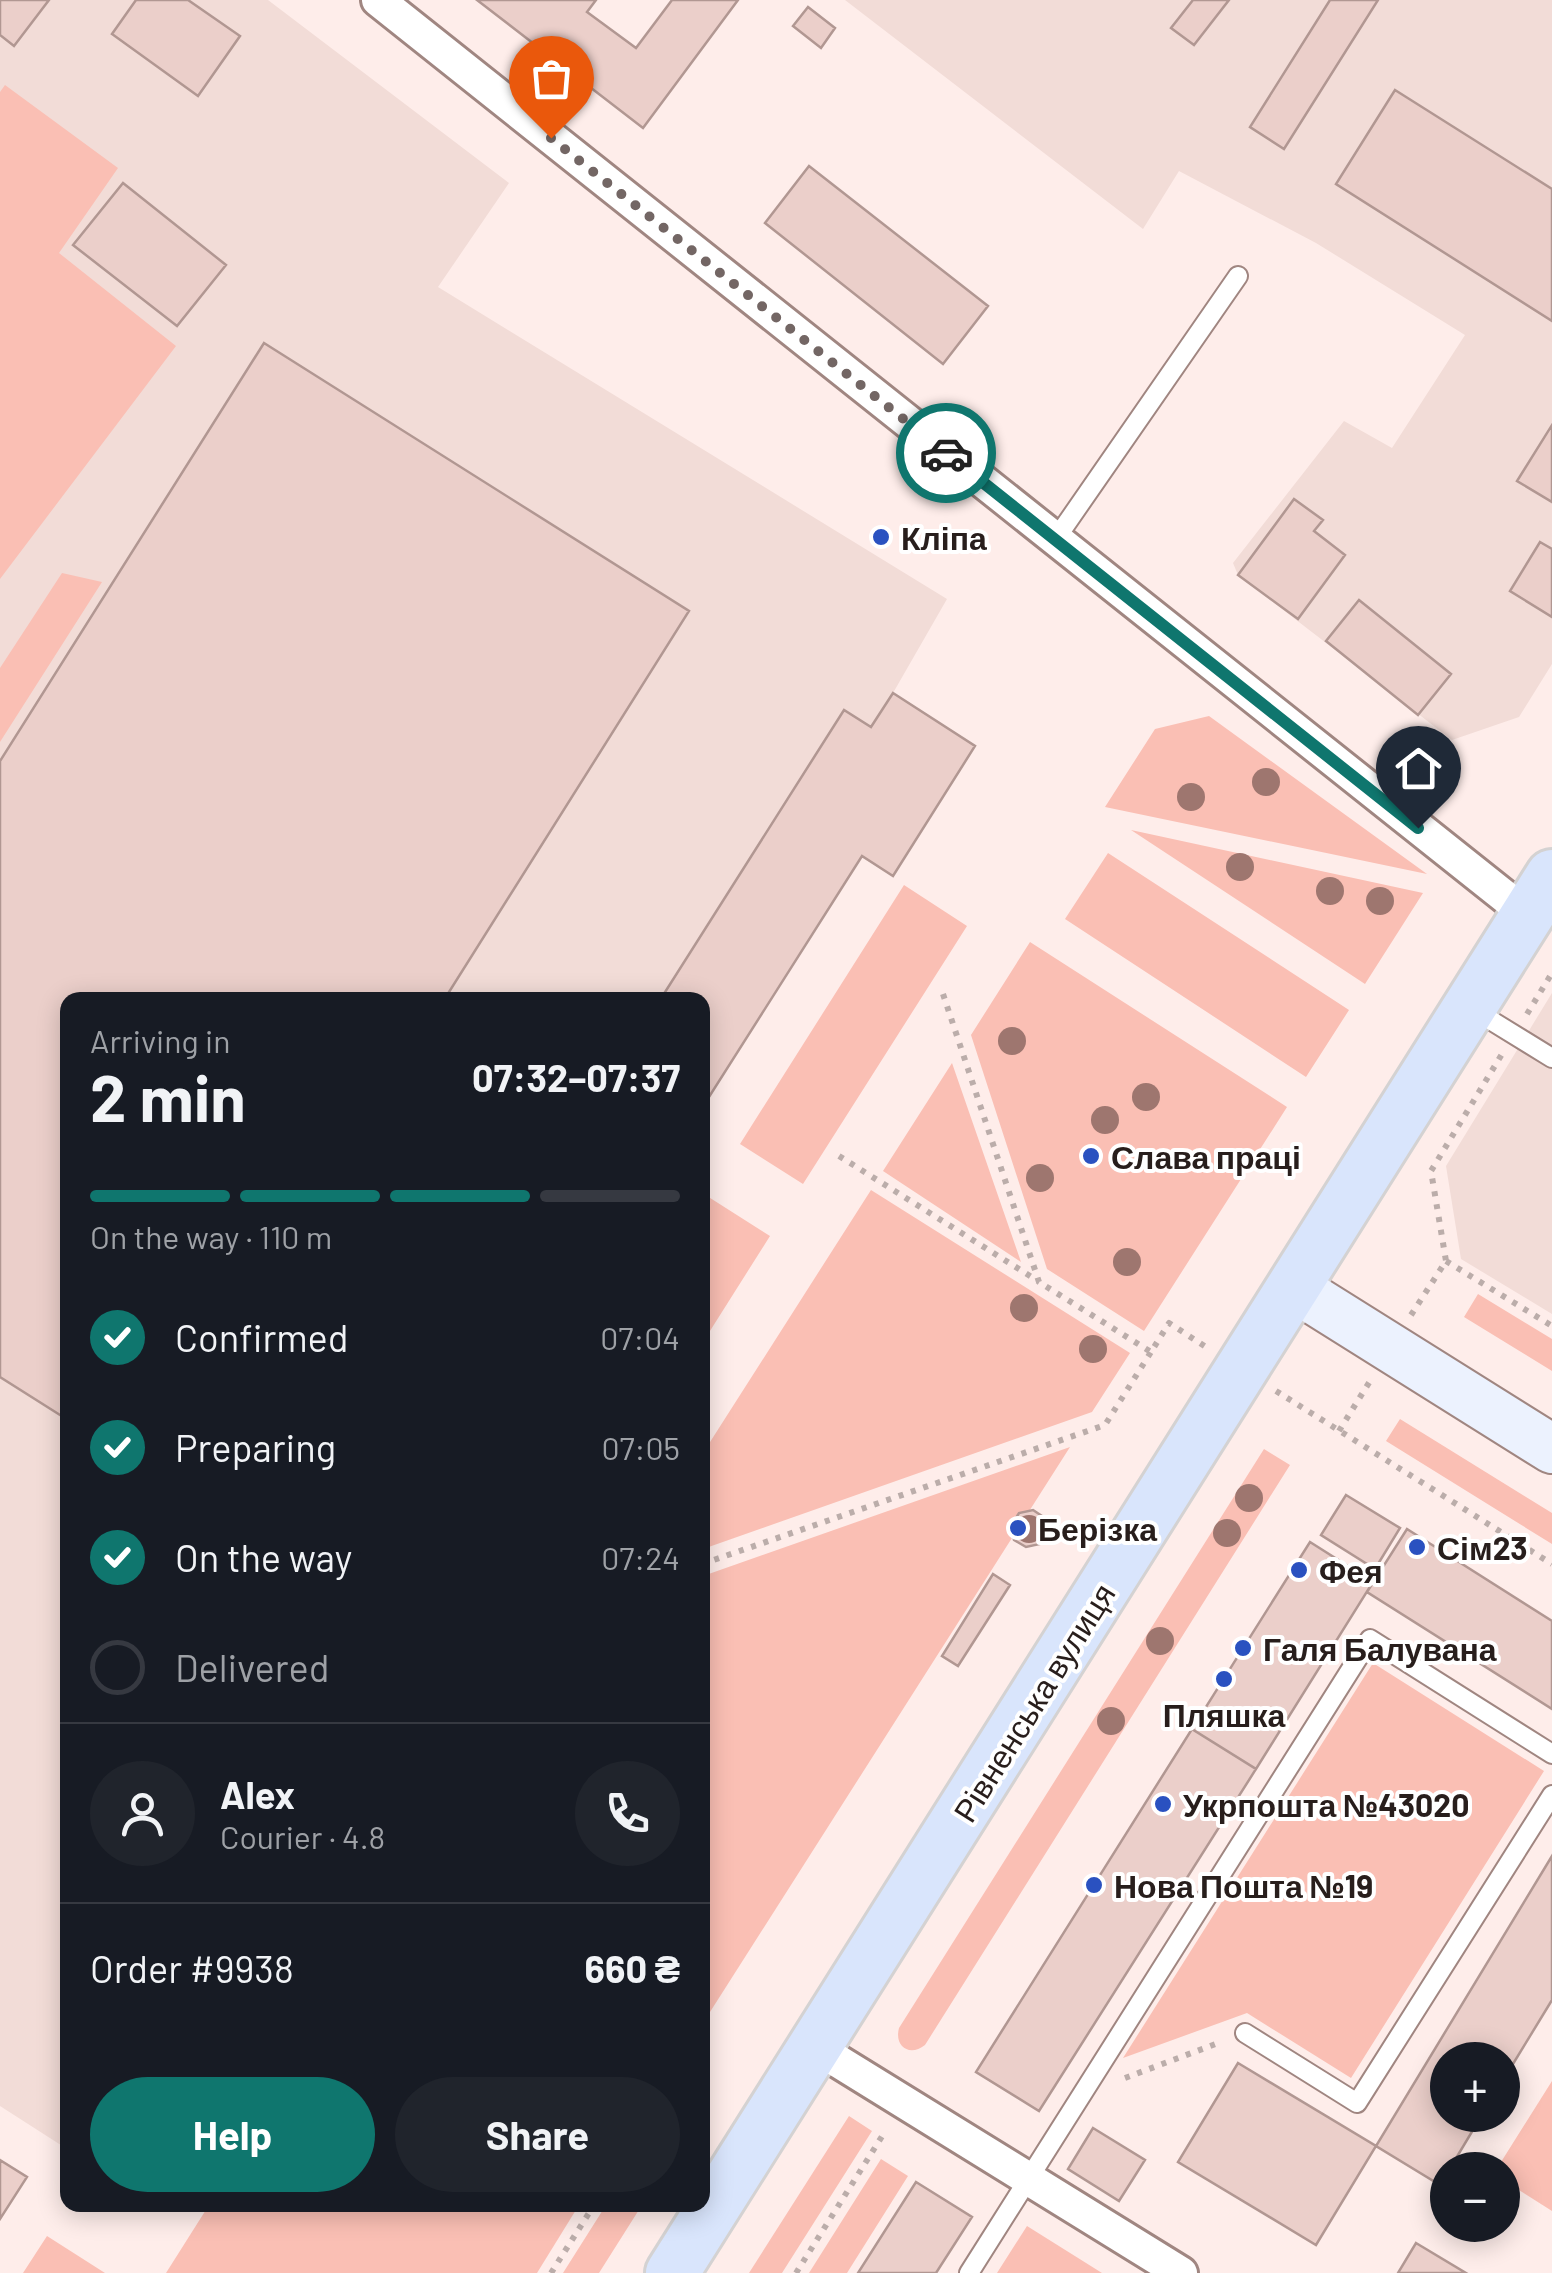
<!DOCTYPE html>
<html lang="en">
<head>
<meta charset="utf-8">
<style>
  body { margin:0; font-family:Barlow,sans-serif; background:#20242c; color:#f1f3f6; height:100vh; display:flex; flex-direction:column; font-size:38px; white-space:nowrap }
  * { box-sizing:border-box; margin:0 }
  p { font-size:32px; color:#9ea1a6 }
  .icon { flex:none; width:55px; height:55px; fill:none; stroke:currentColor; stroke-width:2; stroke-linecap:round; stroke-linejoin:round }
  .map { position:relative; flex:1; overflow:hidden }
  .side { position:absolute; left:60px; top:992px; width:650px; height:1220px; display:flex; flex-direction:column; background:#171b24; border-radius:20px; box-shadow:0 5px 25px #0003 }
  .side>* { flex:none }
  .tools { position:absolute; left:1430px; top:2042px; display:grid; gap:20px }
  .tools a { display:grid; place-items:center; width:90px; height:90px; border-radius:50%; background:#171b24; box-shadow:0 5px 25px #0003; font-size:50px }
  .pin { position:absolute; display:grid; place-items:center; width:85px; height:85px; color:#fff; margin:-102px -42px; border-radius:50% 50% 50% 0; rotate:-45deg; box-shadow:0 0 10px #0007 }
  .pin .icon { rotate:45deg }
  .courier { position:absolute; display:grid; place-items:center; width:100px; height:100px; margin:-50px; border:8px solid #0f766e; border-radius:50%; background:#fff; color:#222; box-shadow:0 2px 12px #0007 }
  .head em { font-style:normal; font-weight:700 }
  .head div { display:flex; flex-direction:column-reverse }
  .head { display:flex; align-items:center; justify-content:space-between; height:170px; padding:0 30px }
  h1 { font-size:65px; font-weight:700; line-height:75px }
  .bar { display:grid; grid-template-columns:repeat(4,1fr); gap:15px 10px; align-content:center; height:120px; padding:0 30px }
  .bar i { height:12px; border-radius:8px; background:#363941 }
  .bar .selected { background:#0f766e }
  .bar p { grid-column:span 4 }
  .line { display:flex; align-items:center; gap:25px; padding:0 30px; border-top:2px solid #363941 }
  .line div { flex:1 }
  .round { display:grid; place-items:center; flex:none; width:105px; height:105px; border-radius:52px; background:#20242c }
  ol { padding:0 30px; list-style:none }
  li { display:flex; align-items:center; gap:30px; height:110px }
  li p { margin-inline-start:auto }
  li .icon { padding:10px; border-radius:50%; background:#0f766e; color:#fff; stroke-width:4 }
  li:last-child { color:#9ea1a6 }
  li i { width:55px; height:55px; border:5px solid #363941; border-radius:50% }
  .cta { display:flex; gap:20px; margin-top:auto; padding:20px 30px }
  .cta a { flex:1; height:115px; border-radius:60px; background:#0f766e; color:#fff; font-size:40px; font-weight:700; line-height:115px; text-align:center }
  .cta a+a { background:#20242c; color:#f1f3f6 }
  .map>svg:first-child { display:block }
  .built { fill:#f2dcd7 }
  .green { fill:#fabfb4 }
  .building { fill:#ebcfca; stroke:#b19792; stroke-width:2.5 }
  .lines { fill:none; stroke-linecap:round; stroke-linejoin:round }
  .service-casing { stroke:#a08681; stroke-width:22 }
  .minor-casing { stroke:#a08681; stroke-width:38 }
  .secondary-casing { stroke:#a08681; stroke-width:52 }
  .primary-casing { stroke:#d4d2d2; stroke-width:58 }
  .path { stroke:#bbadaa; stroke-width:6; stroke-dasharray:5 8; stroke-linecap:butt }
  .service { stroke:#fff; stroke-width:18 }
  .minor { stroke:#fff; stroke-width:32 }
  .secondary { stroke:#ecf2fe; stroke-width:48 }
  .primary { stroke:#d9e5fc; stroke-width:52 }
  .tree { fill:#9e766f }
  .done { stroke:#736664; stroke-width:10; stroke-dasharray:0 18 }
  .route { stroke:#0f766e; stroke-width:12 }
  .poi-dot { fill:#2a51c0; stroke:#fff; stroke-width:4 }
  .labels { text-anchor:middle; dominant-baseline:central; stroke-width:8; stroke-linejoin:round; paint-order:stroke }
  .poi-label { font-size:32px; font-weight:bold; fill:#281e1c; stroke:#fff; text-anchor:start }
  .street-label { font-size:32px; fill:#281e1c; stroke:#fff }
</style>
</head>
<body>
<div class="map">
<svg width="1552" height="2273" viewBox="0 0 1552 2273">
  <rect width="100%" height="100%" fill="#feedea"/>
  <path class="built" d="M0,0H268L509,183L438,287L947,599L893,693L975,746L893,876L861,857L703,1108L702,1000H68L67,2149L0,2106Z
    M845,0H1552V664L1519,717L1452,740L1238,575L1233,563L1344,421L1392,448L1465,335L1316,243L1179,171L1143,229Z
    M1552,993V1314L1461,1259L1446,1166Z"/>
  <path class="green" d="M5,85L118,168L59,253L176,346L0,579V92Z
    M62,573L102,582L0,742V668Z
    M1209,716L1427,874L1105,807L1155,729Z
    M1131,830L1423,893L1365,984Z
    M1108,853L1349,1010L1306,1077L1065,919Z
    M904,885L967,926L803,1184L740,1144Z
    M1030,942L1287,1107L1144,1331L1047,1269L971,1035Z
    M952,1063L1021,1262L883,1171Z
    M871,1190L1130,1353L1092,1412L703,1549V1453Z
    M707,1196L770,1236L703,1342L702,1203Z
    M1478,1294L1552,1339V1371L1464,1317Z
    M1400,1419L1552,1513V1544L1386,1441Z
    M1070,1447L703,2023V1576Z
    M1264,1449L1290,1465L925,2045C910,2057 894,2047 899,2028Z
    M1373,1663L1544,1771L1351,2078L1247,2013L1123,2058Z
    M1552,2081V2211L1503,2180L1502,2170H1496Z
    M849,2116L872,2131L782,2273H749Z
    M881,2159L908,2176L847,2273H809Z
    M209,2205H579L537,2273H166Z
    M606,2205H642L599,2273H563Z
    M1027,2226L1102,2273H997Z
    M47,2236L105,2273H23Z"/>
  <path class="building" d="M0,0H49L14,46L0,35Z
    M136,0H188L240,36L198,96L112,34Z
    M477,0H596L587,12L636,48L672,0H738L643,128Z
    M1193,0H1229L1194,45L1171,28Z
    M1330,0H1378L1284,149L1250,127Z
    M808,7L835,28L821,48L793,26Z
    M1395,90L1552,189V321L1336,184Z
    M809,166L988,306L943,364L765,223Z
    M123,183L226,265L177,326L73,245Z
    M264,343L689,611L444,1000H68V1420L0,1377V761Z
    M1552,425V502L1517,481Z
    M1294,499L1323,520L1314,531L1345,555L1298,619L1238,575Z
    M1540,542L1552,549V617L1510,591Z
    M1359,600L1451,674L1418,715L1326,641Z
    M893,693L975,746L893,876L862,856L702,1108V1000H660L844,710L871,727Z
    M1346,1495L1400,1528L1375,1569L1321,1535Z
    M1033,1510L1045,1518L1048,1532L1040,1544L1026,1547L1014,1540L1011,1526L1019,1513Z
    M1407,1529L1552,1621V1709L1367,1592Z
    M1310,1542L1373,1582L1256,1769L1192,1729Z
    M993,1574L1010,1585L958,1666L942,1656Z
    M1192,1729L1256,1769L1039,2111L976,2072Z
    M1552,1856V2000L1502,2082V2060H1448V2115H1482L1440,2185L1376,2146Z
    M1238,2063L1376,2146L1316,2245L1178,2162Z
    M1093,2128L1145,2160L1119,2201L1068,2169Z
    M0,2160L27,2177L0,2219Z
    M916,2182L972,2217L936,2273H858Z
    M1416,2243L1466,2273H1398Z"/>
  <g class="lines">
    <defs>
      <path id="service" d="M1055,540L1238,276
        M1474,1010L1552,1058
        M1245,2033L1357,2103L1552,1795
        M969,2273L1370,1639L1552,1754"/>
      <path id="minor" d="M378,0L1528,915
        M815,2047L1181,2273"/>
      <path id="secondary" d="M1295,1288L1552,1449"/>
      <path id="primary" d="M672,2273L1552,876"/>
    </defs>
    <use href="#service" class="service-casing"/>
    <use href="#minor" class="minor-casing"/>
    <use href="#secondary" class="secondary-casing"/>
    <use href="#primary" class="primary-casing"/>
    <path class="path" d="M943,994L1039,1282L1151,1352L1169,1323L1206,1347
      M1527,1014L1552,973
      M839,1156L1038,1281
      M1446,1261L1552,1326
      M1411,1315L1446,1261L1431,1171L1502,1054
      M1276,1391L1552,1564
      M1339,1431L1370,1381
      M702,1564L1105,1425L1151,1352
      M1125,2078L1221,2042
      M551,2273L594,2205
      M796,2273L886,2130"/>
    <use href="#service" class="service"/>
    <use href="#minor" class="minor"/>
    <use href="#secondary" class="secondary"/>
    <use href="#primary" class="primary"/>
  </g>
  <g class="tree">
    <circle cx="1266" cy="782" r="14"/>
    <circle cx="1191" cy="797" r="14"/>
    <circle cx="1240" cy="867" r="14"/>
    <circle cx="1330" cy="891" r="14"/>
    <circle cx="1380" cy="901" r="14"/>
    <circle cx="1012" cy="1041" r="14"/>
    <circle cx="1146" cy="1097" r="14"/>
    <circle cx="1105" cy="1120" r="14"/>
    <circle cx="1040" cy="1178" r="14"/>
    <circle cx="1127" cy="1262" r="14"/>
    <circle cx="1024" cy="1308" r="14"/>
    <circle cx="1093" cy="1349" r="14"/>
    <circle cx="1249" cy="1498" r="14"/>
    <circle cx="1029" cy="1529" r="14"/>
    <circle cx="1227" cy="1533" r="14"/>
    <circle cx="1160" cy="1641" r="14"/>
    <circle cx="1111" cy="1721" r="14"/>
  </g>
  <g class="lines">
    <path class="done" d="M551,138L946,453"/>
    <path class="route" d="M946,453L1418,828"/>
  </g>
  <g class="poi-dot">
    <circle cx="881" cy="537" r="10"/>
    <circle cx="1091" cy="1156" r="10"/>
    <circle cx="1018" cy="1528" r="10"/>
    <circle cx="1417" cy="1547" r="10"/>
    <circle cx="1299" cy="1570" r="10"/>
    <circle cx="1243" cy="1648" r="10"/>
    <circle cx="1224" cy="1679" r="10"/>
    <circle cx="1163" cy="1804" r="10"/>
    <circle cx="1094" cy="1885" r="10"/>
  </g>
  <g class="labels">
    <g class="poi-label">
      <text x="901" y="537">Кліпа</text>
      <text x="1111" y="1156">Слава праці</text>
      <text x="1038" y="1528">Берізка</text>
      <text x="1437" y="1547">Сім23</text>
      <text x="1319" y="1570">Фея</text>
      <text x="1263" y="1648">Галя Балувана</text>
      <text x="1224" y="1714" text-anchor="middle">Пляшка</text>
      <text x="1183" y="1804">Укрпошта №43020</text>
      <text x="1114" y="1885">Нова Пошта №19</text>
    </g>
    <g class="street-label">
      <text transform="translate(1033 1702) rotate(-58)">Рівненська вулиця</text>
    </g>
  </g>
</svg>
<div class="tools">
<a>+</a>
<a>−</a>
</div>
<div class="pin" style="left:551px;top:138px;background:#ea580c"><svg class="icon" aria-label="bag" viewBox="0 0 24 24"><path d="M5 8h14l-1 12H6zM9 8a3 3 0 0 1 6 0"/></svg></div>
<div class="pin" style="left:1418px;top:828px;background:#1f2937"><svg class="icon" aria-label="home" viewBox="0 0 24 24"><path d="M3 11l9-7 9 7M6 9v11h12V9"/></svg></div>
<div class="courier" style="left:946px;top:453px"><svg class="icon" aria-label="car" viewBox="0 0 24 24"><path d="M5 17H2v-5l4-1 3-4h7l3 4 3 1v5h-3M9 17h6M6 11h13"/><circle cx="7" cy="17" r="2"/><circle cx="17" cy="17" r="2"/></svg></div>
<section class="side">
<div class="head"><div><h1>2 min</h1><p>Arriving in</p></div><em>07:32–07:37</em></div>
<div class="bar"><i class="selected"></i><i class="selected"></i><i class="selected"></i><i></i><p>On the way · 110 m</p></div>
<ol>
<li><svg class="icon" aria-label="check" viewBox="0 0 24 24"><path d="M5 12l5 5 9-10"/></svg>Confirmed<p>07:04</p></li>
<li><svg class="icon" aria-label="check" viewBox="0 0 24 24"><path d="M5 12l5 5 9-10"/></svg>Preparing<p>07:05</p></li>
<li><svg class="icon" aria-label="check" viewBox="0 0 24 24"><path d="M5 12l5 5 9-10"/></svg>On the way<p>07:24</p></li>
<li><i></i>Delivered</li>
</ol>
<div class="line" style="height:180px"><a class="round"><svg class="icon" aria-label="person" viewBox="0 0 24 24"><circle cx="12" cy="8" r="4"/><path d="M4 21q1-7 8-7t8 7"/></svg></a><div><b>Alex</b><p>Courier · 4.8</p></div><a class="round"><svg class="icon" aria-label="phone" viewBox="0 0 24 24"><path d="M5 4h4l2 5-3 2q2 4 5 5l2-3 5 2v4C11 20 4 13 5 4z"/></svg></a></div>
<div class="line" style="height:130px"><div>Order #9938</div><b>660 ₴</b></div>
<div class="cta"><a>Help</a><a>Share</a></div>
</section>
</div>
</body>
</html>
